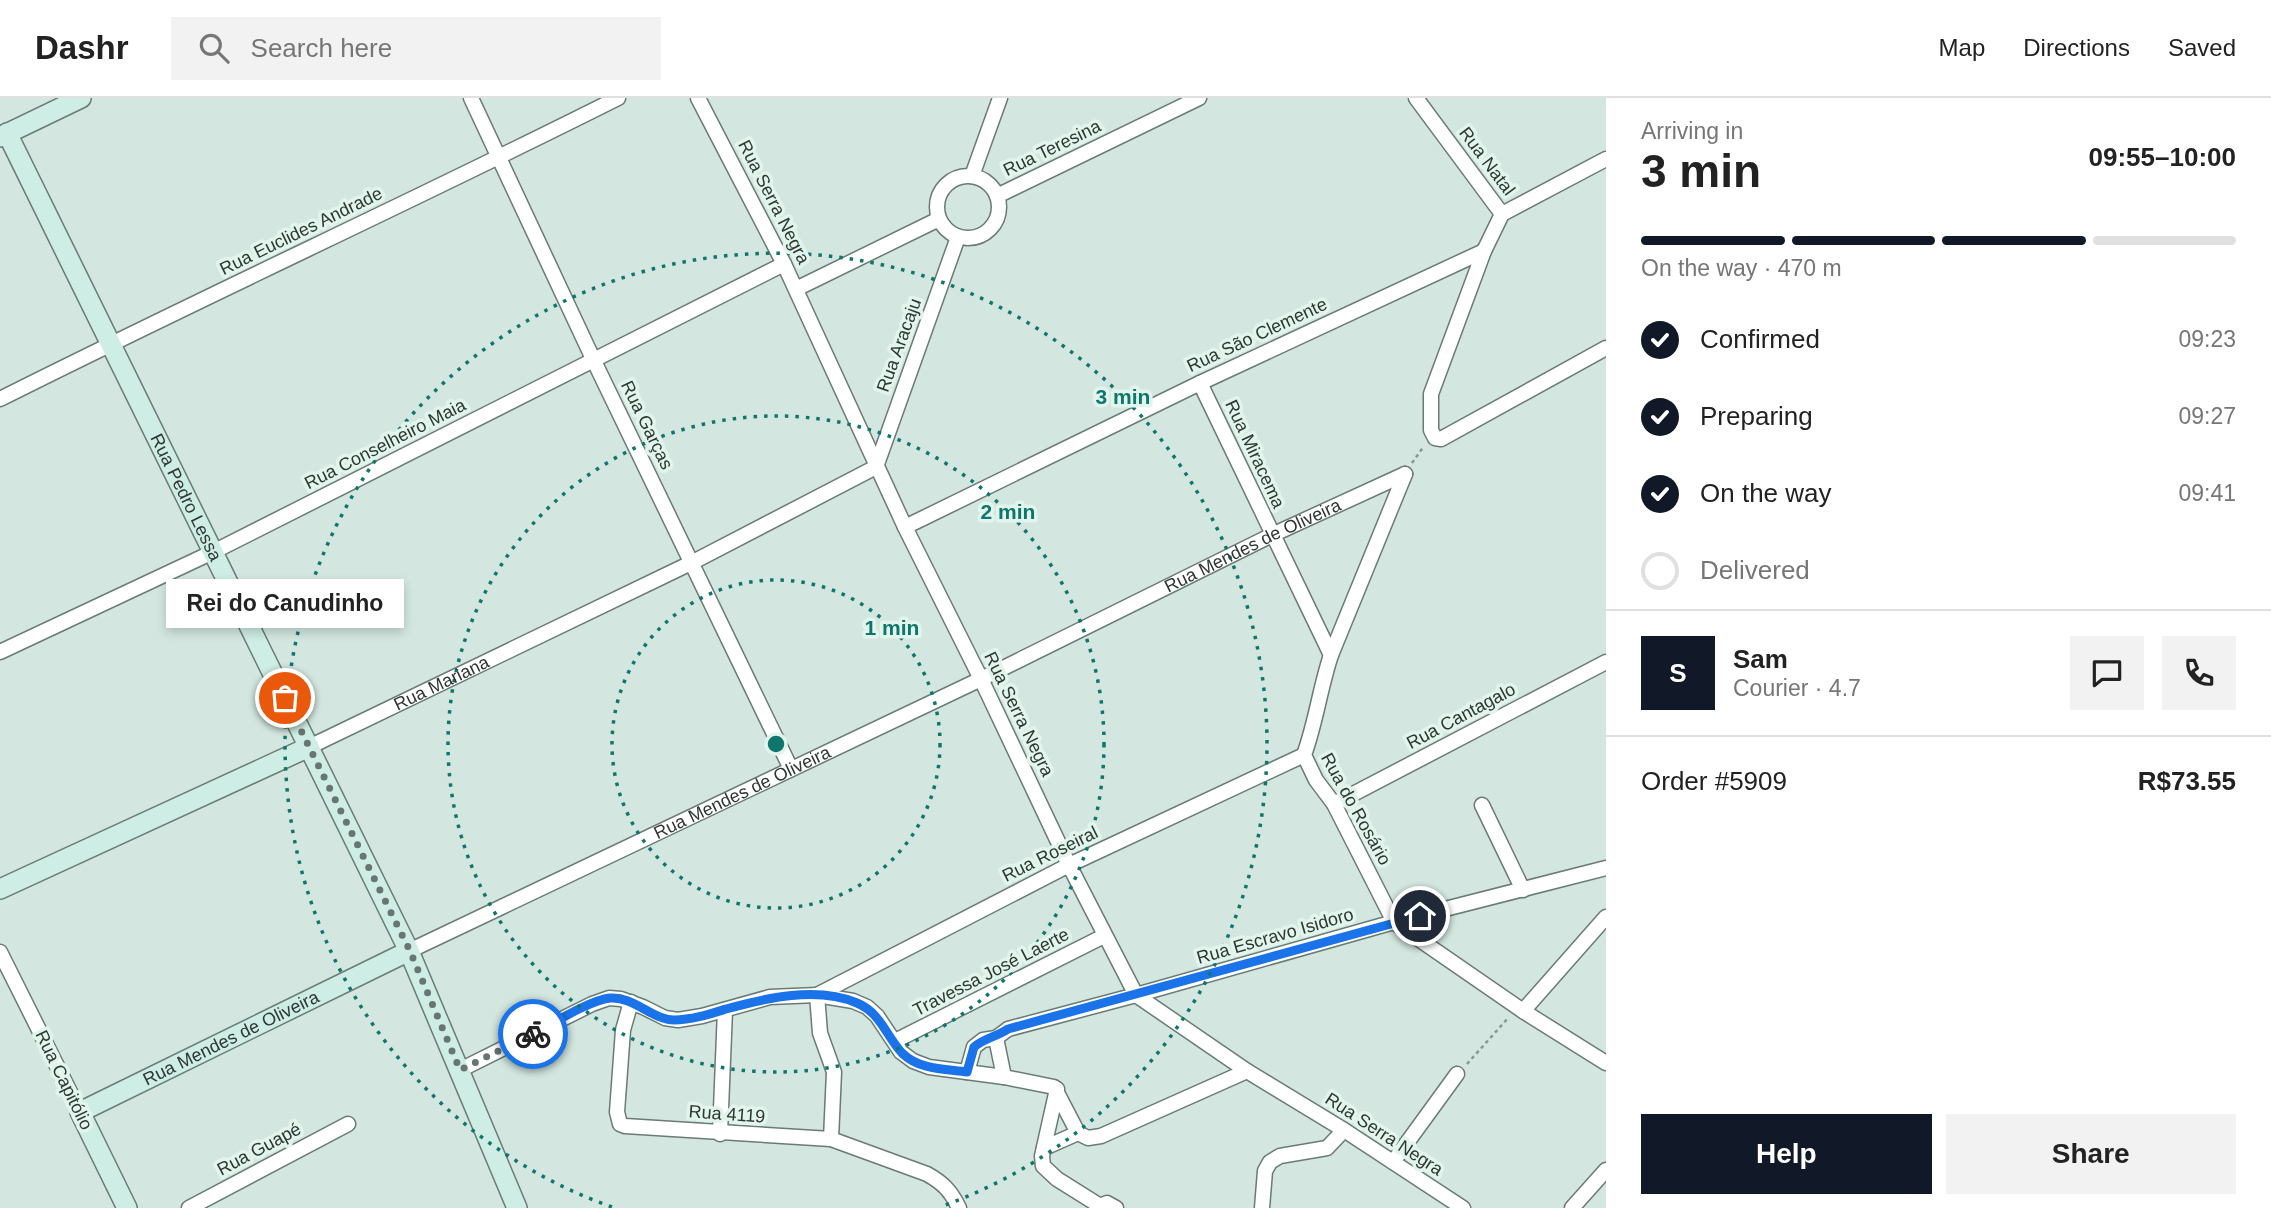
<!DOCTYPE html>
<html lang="en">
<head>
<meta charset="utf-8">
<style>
  body { margin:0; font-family:Arial,sans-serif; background:#f2f2f2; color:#222; height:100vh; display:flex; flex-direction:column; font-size:26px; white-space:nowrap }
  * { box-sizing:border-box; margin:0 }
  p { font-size:23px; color:#767676 }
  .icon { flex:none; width:38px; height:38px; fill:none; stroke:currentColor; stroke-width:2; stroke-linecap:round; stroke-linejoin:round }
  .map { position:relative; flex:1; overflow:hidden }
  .sheet { display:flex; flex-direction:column; background:#fff; width:665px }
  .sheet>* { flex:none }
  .pin { position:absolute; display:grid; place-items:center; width:60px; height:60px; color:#fff; margin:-30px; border:4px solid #fff; border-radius:50%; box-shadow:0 2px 7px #0007 }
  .courier { position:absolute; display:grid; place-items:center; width:70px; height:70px; margin:-35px; border:5px solid #1a73e8; border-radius:50%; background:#fff; color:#222; box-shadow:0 2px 9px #0007 }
  .bubble { position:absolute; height:49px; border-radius:0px; background:#fff; box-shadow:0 4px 10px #0003; font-size:23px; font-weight:700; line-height:49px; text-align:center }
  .headline em { font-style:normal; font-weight:700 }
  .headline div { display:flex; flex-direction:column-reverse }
  .headline { display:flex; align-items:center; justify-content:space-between; height:119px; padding:0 35px }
  h1 { font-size:46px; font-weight:700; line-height:52px }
  .bar { display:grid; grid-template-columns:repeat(4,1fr); gap:10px 7px; align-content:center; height:84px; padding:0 35px }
  .bar i { height:9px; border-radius:5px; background:#e0e0e0 }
  .bar .active { background:#111827 }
  .bar p { grid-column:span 4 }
  .line { display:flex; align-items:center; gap:18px; padding:0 35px; border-top:2px solid #e0e0e0 }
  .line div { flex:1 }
  .round { display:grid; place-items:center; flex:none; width:74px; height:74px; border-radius:0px; background:#f2f2f2 }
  ol { padding:0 35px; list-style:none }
  li { display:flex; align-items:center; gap:21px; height:77px }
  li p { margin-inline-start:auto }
  li .icon { padding:7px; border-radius:50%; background:#111827; color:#fff; stroke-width:4 }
  li:last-child { color:#767676 }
  li i { width:38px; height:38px; border:4px solid #e0e0e0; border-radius:50% }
  .cta { display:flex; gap:14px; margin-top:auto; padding:14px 35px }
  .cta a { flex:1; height:80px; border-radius:0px; background:#111827; color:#fff; font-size:28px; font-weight:700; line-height:80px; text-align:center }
  .cta a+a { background:#f2f2f2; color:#222 }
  header { display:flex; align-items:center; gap:42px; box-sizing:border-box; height:98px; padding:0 35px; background:#fff; border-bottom:2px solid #e0e0e0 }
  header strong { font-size:33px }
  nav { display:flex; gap:38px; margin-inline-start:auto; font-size:24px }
  .search { width:490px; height:63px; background:#f2f2f2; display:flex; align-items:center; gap:18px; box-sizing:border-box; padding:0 24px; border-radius:0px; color:#767676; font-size:26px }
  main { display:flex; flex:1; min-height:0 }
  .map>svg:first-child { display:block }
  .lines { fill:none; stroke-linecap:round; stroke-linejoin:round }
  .street-casing { stroke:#697b74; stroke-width:17 }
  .secondary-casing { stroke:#697b74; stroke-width:22 }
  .path { stroke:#899892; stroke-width:2.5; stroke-dasharray:3.5 3.5; stroke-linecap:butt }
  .street { stroke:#fff; stroke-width:14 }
  .secondary { stroke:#ceede4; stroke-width:19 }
  .done { stroke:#687570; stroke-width:7; stroke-dasharray:0 12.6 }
  .route { stroke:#1a73e8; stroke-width:9 }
  .ring { fill:none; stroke:#0f766e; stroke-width:3.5; stroke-dasharray:3.5 7 }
  .labels { text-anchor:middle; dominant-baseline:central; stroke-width:7; stroke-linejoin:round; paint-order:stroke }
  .street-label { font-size:18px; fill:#2f3734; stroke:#e1f5ed }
  .centre { fill:#0f766e; stroke:#e1f5ed; stroke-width:3.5 }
  .ring-label { font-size:21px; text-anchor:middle; font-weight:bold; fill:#0f766e; stroke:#e1f5ed; stroke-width:7; stroke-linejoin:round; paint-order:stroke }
</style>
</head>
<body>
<header>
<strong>Dashr</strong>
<div class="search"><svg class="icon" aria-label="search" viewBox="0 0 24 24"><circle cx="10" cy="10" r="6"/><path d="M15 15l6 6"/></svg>Search here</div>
<nav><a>Map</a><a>Directions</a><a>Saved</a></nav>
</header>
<main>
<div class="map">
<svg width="1606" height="1110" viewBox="0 0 1606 1110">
  <rect width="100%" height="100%" fill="#d3e7e0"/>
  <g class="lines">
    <defs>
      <g id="street">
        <path d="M471,0L594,263L791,671"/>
        <path d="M698,0L784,166L905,429L981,581L1069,767L1136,897L1247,973L1344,1032L1463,1110"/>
        <path d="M1416,0L1502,116"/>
        <path d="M1606,61L1502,116L1484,153L1431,296V332L1435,340L1441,341L1606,250"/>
        <circle cx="968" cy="109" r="31"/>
        <path d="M972,78L1000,0"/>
        <path d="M997,98L1199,0"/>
        <path d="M796,191L939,121"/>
        <path d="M1200,285L1331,557"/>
        <path d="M0,301C205,198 413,103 618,0"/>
        <path d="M1405,376L1331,557C1320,590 1316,624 1304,657L1316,682L1334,706L1394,824L1523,913L1606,965"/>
        <path d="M905,429L1200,285L1484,153"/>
        <path d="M0,554L213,454L784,166"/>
        <path id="s1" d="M309,649L693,464L876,369L958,139"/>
        <path d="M1334,706L1606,564"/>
        <path d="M1482,707L1523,792"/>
        <path id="s2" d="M409,853L981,581L1272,437L1405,376"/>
        <path d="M0,854L80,1014"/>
        <path d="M631,904L623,932L617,1014L620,1026L625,1028L831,1041L927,1076C943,1085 951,1093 959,1110"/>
        <path d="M1523,913L1606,819"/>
        <path d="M895,943L1104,838"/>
        <path d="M460,972L592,906L609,900L621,901L643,909L665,920L678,922L702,918L770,899L817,897L853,903L867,909L877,918L901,954L913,963L929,969L1004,979L1054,989L1078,1035"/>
        <path d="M967,974L974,949L983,942L996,940"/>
        <path d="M1004,979L996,940L1008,931L1136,897L1394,824L1606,770"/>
        <path d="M1057,991L1042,1058L1043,1068L1057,1081L1100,1108L1107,1105L1116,1110"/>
        <path d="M720,1036L725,912"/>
        <path d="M831,1041L834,974L820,935L817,897L1069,767L1304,657"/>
        <path d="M1044,1050L1078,1035L1088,1040L1101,1038L1247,973"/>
        <path d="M1393,1064L1457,976"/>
        <path d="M189,1110L348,1026"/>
        <path d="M1262,1110L1265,1073L1270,1064L1280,1058L1327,1050L1344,1032"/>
        <path d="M1572,1110L1606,1072"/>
      </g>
      <g id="secondary">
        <path id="s3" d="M7,35L409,853L517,1110"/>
        <path d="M0,39L81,0"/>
        <path d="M0,791L309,649"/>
        <path id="s4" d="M127,1110L80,1014L409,853"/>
      </g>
    </defs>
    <use href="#street" class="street-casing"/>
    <use href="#secondary" class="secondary-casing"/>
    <path class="path" d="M1412,365L1424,348
      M1467,966L1509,919"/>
    <use href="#street" class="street"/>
    <use href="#secondary" class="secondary"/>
  </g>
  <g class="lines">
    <path class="done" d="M285,600L410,853L460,972L533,936"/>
    <path class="route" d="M533,936C552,926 590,902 610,900C634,898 652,922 674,922C692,922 710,916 726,911C766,900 817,888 857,905C881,915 886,938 902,955C919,972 946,971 967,974L974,949C984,940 996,939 1008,931L1420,818"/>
  </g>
  <g class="ring">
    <circle cx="776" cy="646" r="164"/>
    <circle cx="776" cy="646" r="328"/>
    <path d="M612 1109A491 491 0 1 1 940 1109"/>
  </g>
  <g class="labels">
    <g class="street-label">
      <text transform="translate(1052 50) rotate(-26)">Rua Teresina</text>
      <text transform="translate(1487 63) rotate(53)">Rua Natal</text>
      <text transform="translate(774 104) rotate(63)">Rua Serra Negra</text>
      <text transform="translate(301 133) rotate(-26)">Rua Euclides Andrade</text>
      <text transform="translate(1257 237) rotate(-25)">Rua São Clemente</text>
      <text transform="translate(899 247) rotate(-70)">Rua Aracaju</text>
      <text transform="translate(647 327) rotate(64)">Rua Garças</text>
      <text transform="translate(385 346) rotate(-27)">Rua Conselheiro Maia</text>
      <text transform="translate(1255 356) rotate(65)">Rua Miracema</text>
      <text stroke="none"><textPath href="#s3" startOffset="406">Rua Pedro Lessa</textPath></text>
      <text stroke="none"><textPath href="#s2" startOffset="936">Rua Mendes de Oliveira</textPath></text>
      <text stroke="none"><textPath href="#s1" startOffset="147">Rua Mariana</textPath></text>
      <text transform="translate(1019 616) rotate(64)">Rua Serra Negra</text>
      <text transform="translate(1461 618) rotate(-28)">Rua Cantagalo</text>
      <text stroke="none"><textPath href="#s2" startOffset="369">Rua Mendes de Oliveira</textPath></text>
      <text transform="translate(1356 711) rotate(61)">Rua do Rosário</text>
      <text transform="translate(1050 756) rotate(-26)">Rua Roseiral</text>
      <text transform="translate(1275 838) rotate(-16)">Rua Escravo Isidoro</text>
      <text transform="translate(991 874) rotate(-27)">Travessa José Laerte</text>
      <text stroke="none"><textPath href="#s4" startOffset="275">Rua Mendes de Oliveira</textPath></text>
      <text transform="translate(64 982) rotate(64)">Rua Capitólio</text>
      <text transform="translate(727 1016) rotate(4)">Rua 4119</text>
      <text transform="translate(1384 1036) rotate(33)">Rua Serra Negra</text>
      <text transform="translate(259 1051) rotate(-28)">Rua Guapé</text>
    </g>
  </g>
  <circle cx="776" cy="646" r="10" class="centre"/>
  <g class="ring-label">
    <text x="1123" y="306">3 min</text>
    <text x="1008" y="421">2 min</text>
    <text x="892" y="537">1 min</text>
  </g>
</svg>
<div class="pin" style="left:285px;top:600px;background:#ea580c"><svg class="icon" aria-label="bag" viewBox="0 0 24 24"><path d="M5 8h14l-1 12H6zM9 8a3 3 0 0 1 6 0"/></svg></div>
<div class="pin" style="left:1420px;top:818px;background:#1f2937"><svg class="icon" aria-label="home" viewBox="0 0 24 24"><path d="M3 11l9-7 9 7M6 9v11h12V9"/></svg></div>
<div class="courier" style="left:533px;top:936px"><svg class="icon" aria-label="bike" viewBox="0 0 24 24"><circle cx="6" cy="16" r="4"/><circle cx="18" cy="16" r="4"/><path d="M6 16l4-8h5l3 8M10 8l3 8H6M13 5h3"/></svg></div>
<div class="bubble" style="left:166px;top:481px;width:238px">Rei do Canudinho</div>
</div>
<section class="sheet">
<div class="headline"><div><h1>3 min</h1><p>Arriving in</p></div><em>09:55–10:00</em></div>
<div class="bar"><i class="active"></i><i class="active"></i><i class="active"></i><i></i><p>On the way · 470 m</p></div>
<ol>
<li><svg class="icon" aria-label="check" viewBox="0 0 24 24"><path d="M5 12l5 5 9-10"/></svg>Confirmed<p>09:23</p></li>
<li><svg class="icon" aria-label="check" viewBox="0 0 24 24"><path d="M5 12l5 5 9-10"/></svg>Preparing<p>09:27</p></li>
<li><svg class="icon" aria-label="check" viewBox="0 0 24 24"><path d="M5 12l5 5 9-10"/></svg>On the way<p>09:41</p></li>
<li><i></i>Delivered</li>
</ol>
<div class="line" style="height:126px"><b class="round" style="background:#111827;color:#fff">S</b><div><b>Sam</b><p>Courier · 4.7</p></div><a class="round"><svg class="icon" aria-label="chat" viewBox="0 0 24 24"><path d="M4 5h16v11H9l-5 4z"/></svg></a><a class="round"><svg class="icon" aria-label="phone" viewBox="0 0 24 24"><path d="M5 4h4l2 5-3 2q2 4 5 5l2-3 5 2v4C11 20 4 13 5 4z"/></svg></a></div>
<div class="line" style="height:91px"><div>Order #5909</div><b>R$73.55</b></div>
<div class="cta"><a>Help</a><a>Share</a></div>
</section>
</main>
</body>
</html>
